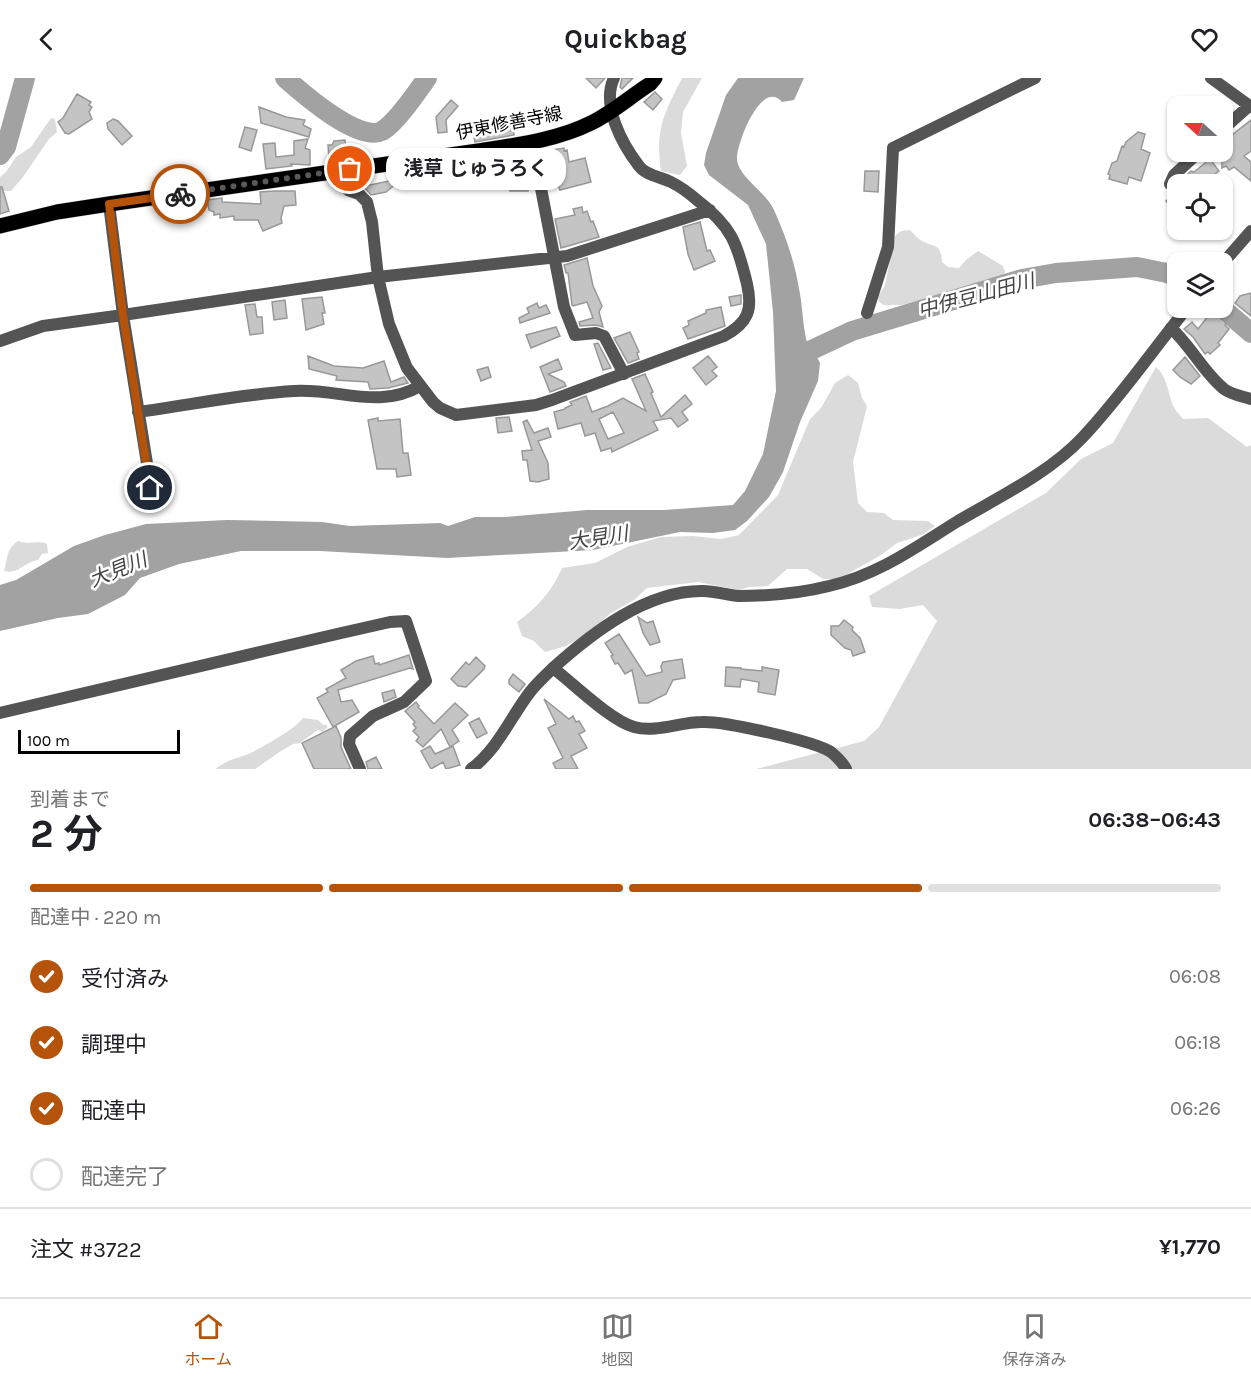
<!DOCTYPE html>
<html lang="ja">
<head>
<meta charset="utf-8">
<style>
  body { margin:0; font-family:Karla,"Noto Sans JP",sans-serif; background:#f2f2f2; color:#202124; height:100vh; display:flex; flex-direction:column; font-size:22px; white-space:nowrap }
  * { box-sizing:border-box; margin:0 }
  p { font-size:20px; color:#757577 }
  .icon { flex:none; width:33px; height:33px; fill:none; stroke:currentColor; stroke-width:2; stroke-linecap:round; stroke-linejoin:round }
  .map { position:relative; height:691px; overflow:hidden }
  .side { display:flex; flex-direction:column; background:#fff; flex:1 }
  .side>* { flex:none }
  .needle { width:39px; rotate:291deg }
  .tools { position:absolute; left:1167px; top:18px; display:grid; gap:12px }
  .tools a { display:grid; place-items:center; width:66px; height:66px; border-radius:12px; background:#fff; box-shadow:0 2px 4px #0004; font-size:30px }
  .scale { position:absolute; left:18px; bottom:15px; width:162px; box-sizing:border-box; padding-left:6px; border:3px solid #000; border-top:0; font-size:16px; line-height:21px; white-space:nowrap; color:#000; -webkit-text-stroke:4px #fff; paint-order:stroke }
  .pin { position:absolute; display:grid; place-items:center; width:51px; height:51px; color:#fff; margin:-26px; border:3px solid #fff; border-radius:50%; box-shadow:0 2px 6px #0007 }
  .courier { position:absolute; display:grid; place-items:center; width:60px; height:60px; margin:-30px; border:4px solid #b45309; border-radius:50%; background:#fff; color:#222; box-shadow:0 2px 8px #0007 }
  .bubble { position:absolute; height:42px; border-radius:18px; background:#fff; box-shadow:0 2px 4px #0004; font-size:20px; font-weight:700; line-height:42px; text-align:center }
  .headline em { font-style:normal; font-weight:700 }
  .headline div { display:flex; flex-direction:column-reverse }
  .headline { display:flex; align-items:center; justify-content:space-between; height:102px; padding:0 30px }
  h1 { font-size:39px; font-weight:700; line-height:45px }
  .bar { display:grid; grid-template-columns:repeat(4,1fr); gap:9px 6px; align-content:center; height:72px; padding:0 30px }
  .bar i { height:8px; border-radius:4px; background:#e0e0e0 }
  .bar .selected { background:#b45309 }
  .bar p { grid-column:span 4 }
  .line { display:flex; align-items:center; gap:15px; padding:0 30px; border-top:2px solid #e0e0e0 }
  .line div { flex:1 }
  ol { padding:0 30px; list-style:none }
  li { display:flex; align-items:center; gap:18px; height:66px }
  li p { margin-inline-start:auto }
  li .icon { padding:6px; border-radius:50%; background:#b45309; color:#fff; stroke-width:4 }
  li:last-child { color:#757577 }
  li i { width:33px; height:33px; border:3px solid #e0e0e0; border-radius:50% }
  header { display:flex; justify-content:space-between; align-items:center; height:78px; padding:0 30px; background:#fff; font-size:27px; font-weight:700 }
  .tabs { display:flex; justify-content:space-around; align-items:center; height:84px; border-top:2px solid #e0e0e0; background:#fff; font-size:16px; color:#757577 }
  .tabs a { display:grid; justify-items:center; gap:3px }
  .tabs .selected { color:#b45309 }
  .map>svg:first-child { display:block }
  .green { fill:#dbdbdb }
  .water { fill:#a2a2a2 }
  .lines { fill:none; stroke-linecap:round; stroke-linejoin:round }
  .river { stroke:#a2a2a2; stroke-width:20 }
  .building { fill:#c4c4c4; stroke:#989898; stroke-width:1.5; fill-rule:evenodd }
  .primary-casing { stroke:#dbdbdb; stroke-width:16 }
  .minor { stroke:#545454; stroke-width:12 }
  .tertiary { stroke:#545454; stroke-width:12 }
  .primary { stroke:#000; stroke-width:15 }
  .done { stroke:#595959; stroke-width:6; stroke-dasharray:0 10.8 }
  .route { stroke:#b45309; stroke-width:8 }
  .labels { text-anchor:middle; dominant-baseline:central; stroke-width:5; stroke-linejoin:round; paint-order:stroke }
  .street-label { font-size:18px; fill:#000; stroke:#fff }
  .water-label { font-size:20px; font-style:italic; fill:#434343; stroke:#fff }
</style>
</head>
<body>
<header><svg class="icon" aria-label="back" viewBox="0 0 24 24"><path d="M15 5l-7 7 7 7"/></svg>Quickbag<svg class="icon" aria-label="heart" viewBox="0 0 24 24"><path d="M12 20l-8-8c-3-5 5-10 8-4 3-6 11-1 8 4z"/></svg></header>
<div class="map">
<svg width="1251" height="691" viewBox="0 0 1251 691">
  <rect width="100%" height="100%" fill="#fff"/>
  <path class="green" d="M682,0H702L683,34L681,55L687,88L680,97L661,93C655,51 664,36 682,0Z
    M51,40L55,41L57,54L49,61L23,99L11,113H0V99L6,94L16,79L31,69Z
    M910,152C913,155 918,161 922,163C935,170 941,165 942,184L948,189L959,190L966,182L978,173L1003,188L1005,194L1003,201L993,207L985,206L949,218L941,217L901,227H884L879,224L878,219L885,207L895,158L901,153Z
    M1156,289C1166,297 1168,313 1172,325C1174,331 1179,336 1183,341L1208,340L1247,369L1251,367V691H756L864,663L879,649L937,543L923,527L900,531L872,529L869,518L1046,415L1081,381L1113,365Z
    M848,297L858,305L862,320L867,328L853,384L858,425L867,434L884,435L893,442L928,443L935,448L924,456L897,465L881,477L839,501H823L807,491H787L768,508L749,509L739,512L698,504L647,510L634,522L611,535L587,556L566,568L545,574L534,563L522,558L517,544C538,529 552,513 562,490L595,485L627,469L661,459L693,458L721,461L739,457L778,417L810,341L821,330L835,305Z
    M18,463C28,467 38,462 47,466L48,475L42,476L38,482C24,484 18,497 4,493C8,480 6,471 18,463Z
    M303,640L318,642L323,647H327V650L322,654L318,652L300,665L293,666L281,673L255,691H216C224,683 235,681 246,677C260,671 295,651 303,640Z"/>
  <path class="water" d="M738,0H804L794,22L782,24C761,0 736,67 737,81C738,99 767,115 774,132C787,161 795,185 800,216C802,226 804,259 808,266C811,273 817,278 820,285L818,303L800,344L783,394L769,419L747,443L735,452L713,455L680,454L593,472L447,480L320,473H241L179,486L140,500L125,517L88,536L58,540L0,553V507L16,502L74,468L105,457L146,446L227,442L322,444L350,448L440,445L448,448L475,439H505L587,432H664L733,427L745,413L763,376L776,313L773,234L766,166L748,127L709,97L704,87L706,75L726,17Z"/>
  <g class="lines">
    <path class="river" d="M285,0C302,15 359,65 382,53C396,45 417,14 427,0
      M0,77L6,69L25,0
      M1222,230L1251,255
      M792,285L803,276L852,253L1022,201L1056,195L1137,189L1167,195L1178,199"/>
  </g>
  <path class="building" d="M586,0H605L596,10Z
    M622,0H633L622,11L620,9Z
    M655,14L662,21L653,32L644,24Z
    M77,16L91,24L89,27L92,29L89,34L92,41L69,56L65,55L58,44L63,40Z
    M451,22L458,28L446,42L447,54L438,55L436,39Z
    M259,29L286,39L305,42L303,47L311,51L309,59L261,45Z
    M113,41L118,43L132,58L122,67L108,51L107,45Z
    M1251,42V73L1244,78L1251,84V103L1234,89L1229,92L1226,88L1222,90V60L1227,58L1228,60Z
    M512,43L514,57L475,64L473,55L487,52L486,47Z
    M245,49L257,52L251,73L239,69Z
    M1138,54L1145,56L1141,71L1150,75L1141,103L1129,99L1127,106L1109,101L1110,97L1108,96L1112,85L1117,83L1122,68L1124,69L1126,64Z
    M308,61L305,70L310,72V87L291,86L292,88L266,91L263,66L275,65L276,79L294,77V63Z
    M345,62L347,78L329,80L328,67H332L334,63Z
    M564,70V73L567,72L569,84L585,80L591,104L560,112L553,95L555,94L551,72Z
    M1210,81L1219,93L1211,99L1218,106H1180L1182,101L1191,93L1194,94Z
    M524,82L525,103H528V113H510V111L477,106V103H459V86L488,87V83L511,86V83Z
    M865,93H879L878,114L864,113Z
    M403,100L386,114L371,117L365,110V108Z
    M0,109H2L9,133L0,136Z
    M274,113H295L296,127L284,128L281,140L282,145L263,153L258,142H234V138L220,140V136L214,137V134L209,132L207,122L222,120V124L261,126L260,114Z
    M1178,114V139L1166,123Z
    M582,129L583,135L587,133L591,144L593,143L599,159L561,170L555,141L575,137L573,131Z
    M700,144L707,173L710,172L715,183L694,192L688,176L683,149Z
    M587,180L593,208L602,228L599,234L603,249L596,247L580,248L579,244L593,240L587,224L573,228L572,227L568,195H566L564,187Z
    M1251,215V238L1235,225L1240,218Z
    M741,217V226L731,228L729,219Z
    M322,219L325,235H322L324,246L306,252L302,221Z
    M285,222L287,240L274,242L272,224Z
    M537,225L539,230L546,227L550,235L520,245L519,240L529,235L527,230Z
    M255,226L257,239H262L263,255L250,257L245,227Z
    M721,229L725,248L688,261L683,250L689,247L688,243L706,235V232Z
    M1212,233L1226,245L1225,247L1229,251L1218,265L1220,267L1210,276L1208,274L1205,276L1193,259L1184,251L1192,244L1198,251Z
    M556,249L560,258L531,270L526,257Z
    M630,254L639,274L637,275L639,281L628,285L614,260Z
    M598,265L611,290L603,292L594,266Z
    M308,278L334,288L363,290L384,283L391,304L404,299L408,305L388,310L370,311L368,304L336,302L337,298L309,291Z
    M708,278L717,289L712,293L717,298L706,307L693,290Z
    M1185,279L1200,298L1191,306L1180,299L1173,292Z
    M558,281L562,291L548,296L564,304L566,308L550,314L540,289Z
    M488,289L491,299L481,303L477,292Z
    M645,296L653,314L651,315L661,339L685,317L692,326L682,334L688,342L678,349L671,340L653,343L658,352L612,374L611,370L601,373L595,355L585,358L581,345L558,351L554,334L565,331V330L572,327L570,324L586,318L592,334L608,328L623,320L646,333L632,301ZM613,334L624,355L608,361L599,341Z
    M509,339L512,353L498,355L496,340Z
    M378,340V343L400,341L403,375H408L411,397L397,399L396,391H377L368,342Z
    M527,342L534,355L548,350L551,359L538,363L548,385L549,401L538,404L530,403L527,382H523L522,373L532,372L523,344Z
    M638,539L647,545L653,543L660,564L650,567L643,555Z
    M844,542L853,549L852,552L860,560L865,574L853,578L851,572L845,570L831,557V548H839Z
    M619,556L646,598L662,594L661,588L663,584L682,581L685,600L673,602L666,616L648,625H639L632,592L625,596L618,585L615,586L611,578L613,577L605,565Z
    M409,577L413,591L410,590L338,612L341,624L352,622L359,634L333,649L317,620L328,614L326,611L346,600L341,592L356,583L373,578L375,586L379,585V587Z
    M476,579L485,588L484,591L466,609L458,608L451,601L466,584L469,587Z
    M726,589L741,590V591L762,593V589L779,592L775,617L758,614L759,604L741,601L740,609L725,608Z
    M513,596L525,606L519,614L509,606V602Z
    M394,612L396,619L384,624L382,615Z
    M544,621L569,641L573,638L576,644L579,643L585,653L579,656L587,670L571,678L578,691H556L553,685L563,680L548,650L556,646Z
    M416,624L419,628L418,629L434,646L455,625L468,637L452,652L459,663L450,669L441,651L423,669L416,663L419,659L413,653L416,650L413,646L415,644L405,633Z
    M479,640L487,655L477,660L469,645Z
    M336,648L341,660V669L351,691H314L302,665Z
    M430,668L435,676L453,668L460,687L446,691L443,684L431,691L421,673Z
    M376,679L382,691H368L366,684Z"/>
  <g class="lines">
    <defs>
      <path id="primary" d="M0,148L57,134L109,126L478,73C516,67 557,62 591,45C612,35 631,18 650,6L655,0"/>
    </defs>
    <use href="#primary" class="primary-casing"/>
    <path class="minor" d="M1211,0L1251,29
      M1222,52L1249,28
      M532,64L564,229L575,257L596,255L604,258L624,296
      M329,94L348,112L359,116L367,124L372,144L378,199L389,246L407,290L433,324L440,330L456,337L536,327L552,322L724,258C748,245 753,232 747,206C737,164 731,148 697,122C689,115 681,109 671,104C661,99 645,97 639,88C622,66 601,27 614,0
      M1170,106L1174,97L1199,74
      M1222,186L1251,153
      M867,235L888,169L893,70L1035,0
      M1171,250C1191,268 1203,294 1224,311C1232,317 1242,318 1251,321
      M0,263L43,248L123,237L109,126
      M138,334C190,327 242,316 294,313C338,310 379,332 420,308
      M151,410L123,237L378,199L567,178L710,132
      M0,635L337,556L390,544L406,543L426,603L404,624L373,638L350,658L349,666L360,691
      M471,691C498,671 510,640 530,614C537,605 545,598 553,590C574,606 610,642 634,649C656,655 680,644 702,644C724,643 814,663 831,674C837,679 843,685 846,691"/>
    <path class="tertiary" d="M553,590C592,555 647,512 703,513C715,513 727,517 739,518C768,518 801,515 829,508C878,497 916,469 958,443C999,419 1049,395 1082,360C1120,320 1152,273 1187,230"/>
    <use href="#primary" class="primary"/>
  </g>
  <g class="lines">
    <path class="done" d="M180,116L350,91"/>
    <path class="route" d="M150,410L123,237L109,126L180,116"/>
  </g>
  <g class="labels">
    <g class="street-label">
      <text transform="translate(509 45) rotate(-11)">伊東修善寺線</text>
    </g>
    <g class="water-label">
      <text transform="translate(976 218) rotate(-15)">中伊豆山田川</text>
      <text transform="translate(598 460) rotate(-9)">大見川</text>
      <text transform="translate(118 492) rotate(-22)">大見川</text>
    </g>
  </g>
</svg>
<div class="tools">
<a><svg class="needle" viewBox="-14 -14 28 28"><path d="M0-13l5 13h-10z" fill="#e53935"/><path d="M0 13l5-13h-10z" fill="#757577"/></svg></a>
<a><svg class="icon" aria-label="locate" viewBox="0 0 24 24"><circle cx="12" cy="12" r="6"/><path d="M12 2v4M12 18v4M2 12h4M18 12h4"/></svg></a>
<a><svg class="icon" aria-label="layers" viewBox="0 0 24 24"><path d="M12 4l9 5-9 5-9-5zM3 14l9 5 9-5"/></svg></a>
</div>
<div class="scale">100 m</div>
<div class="pin" style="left:350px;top:91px;background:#ea580c"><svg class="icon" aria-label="bag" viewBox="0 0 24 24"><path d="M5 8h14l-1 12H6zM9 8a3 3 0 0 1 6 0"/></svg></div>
<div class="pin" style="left:150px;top:410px;background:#1f2937"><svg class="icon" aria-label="home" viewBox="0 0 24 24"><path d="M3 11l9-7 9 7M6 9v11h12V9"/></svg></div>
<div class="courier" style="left:180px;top:116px"><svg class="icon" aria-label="bike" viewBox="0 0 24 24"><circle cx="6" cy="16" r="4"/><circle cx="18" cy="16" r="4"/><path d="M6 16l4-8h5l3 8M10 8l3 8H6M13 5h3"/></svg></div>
<div class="bubble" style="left:386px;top:70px;width:180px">浅草 じゅうろく</div>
</div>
<section class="side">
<div class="headline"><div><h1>2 分</h1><p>到着まで</p></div><em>06:38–06:43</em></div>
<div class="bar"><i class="selected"></i><i class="selected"></i><i class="selected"></i><i></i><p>配達中 · 220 m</p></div>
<ol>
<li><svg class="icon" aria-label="check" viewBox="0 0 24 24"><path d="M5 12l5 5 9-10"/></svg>受付済み<p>06:08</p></li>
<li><svg class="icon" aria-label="check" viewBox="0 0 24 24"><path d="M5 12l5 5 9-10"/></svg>調理中<p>06:18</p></li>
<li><svg class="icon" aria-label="check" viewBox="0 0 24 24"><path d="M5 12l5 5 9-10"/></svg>配達中<p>06:26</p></li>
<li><i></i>配達完了</li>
</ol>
<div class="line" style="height:78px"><div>注文 #3722</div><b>¥1,770</b></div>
</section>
<nav class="tabs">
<a class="selected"><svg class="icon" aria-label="home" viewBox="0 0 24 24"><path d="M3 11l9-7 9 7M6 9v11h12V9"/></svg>ホーム</a>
<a><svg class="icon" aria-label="map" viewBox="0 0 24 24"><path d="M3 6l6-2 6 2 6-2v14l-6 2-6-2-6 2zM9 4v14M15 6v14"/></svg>地図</a>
<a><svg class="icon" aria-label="saved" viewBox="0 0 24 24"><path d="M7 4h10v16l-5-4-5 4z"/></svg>保存済み</a>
</nav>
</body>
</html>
